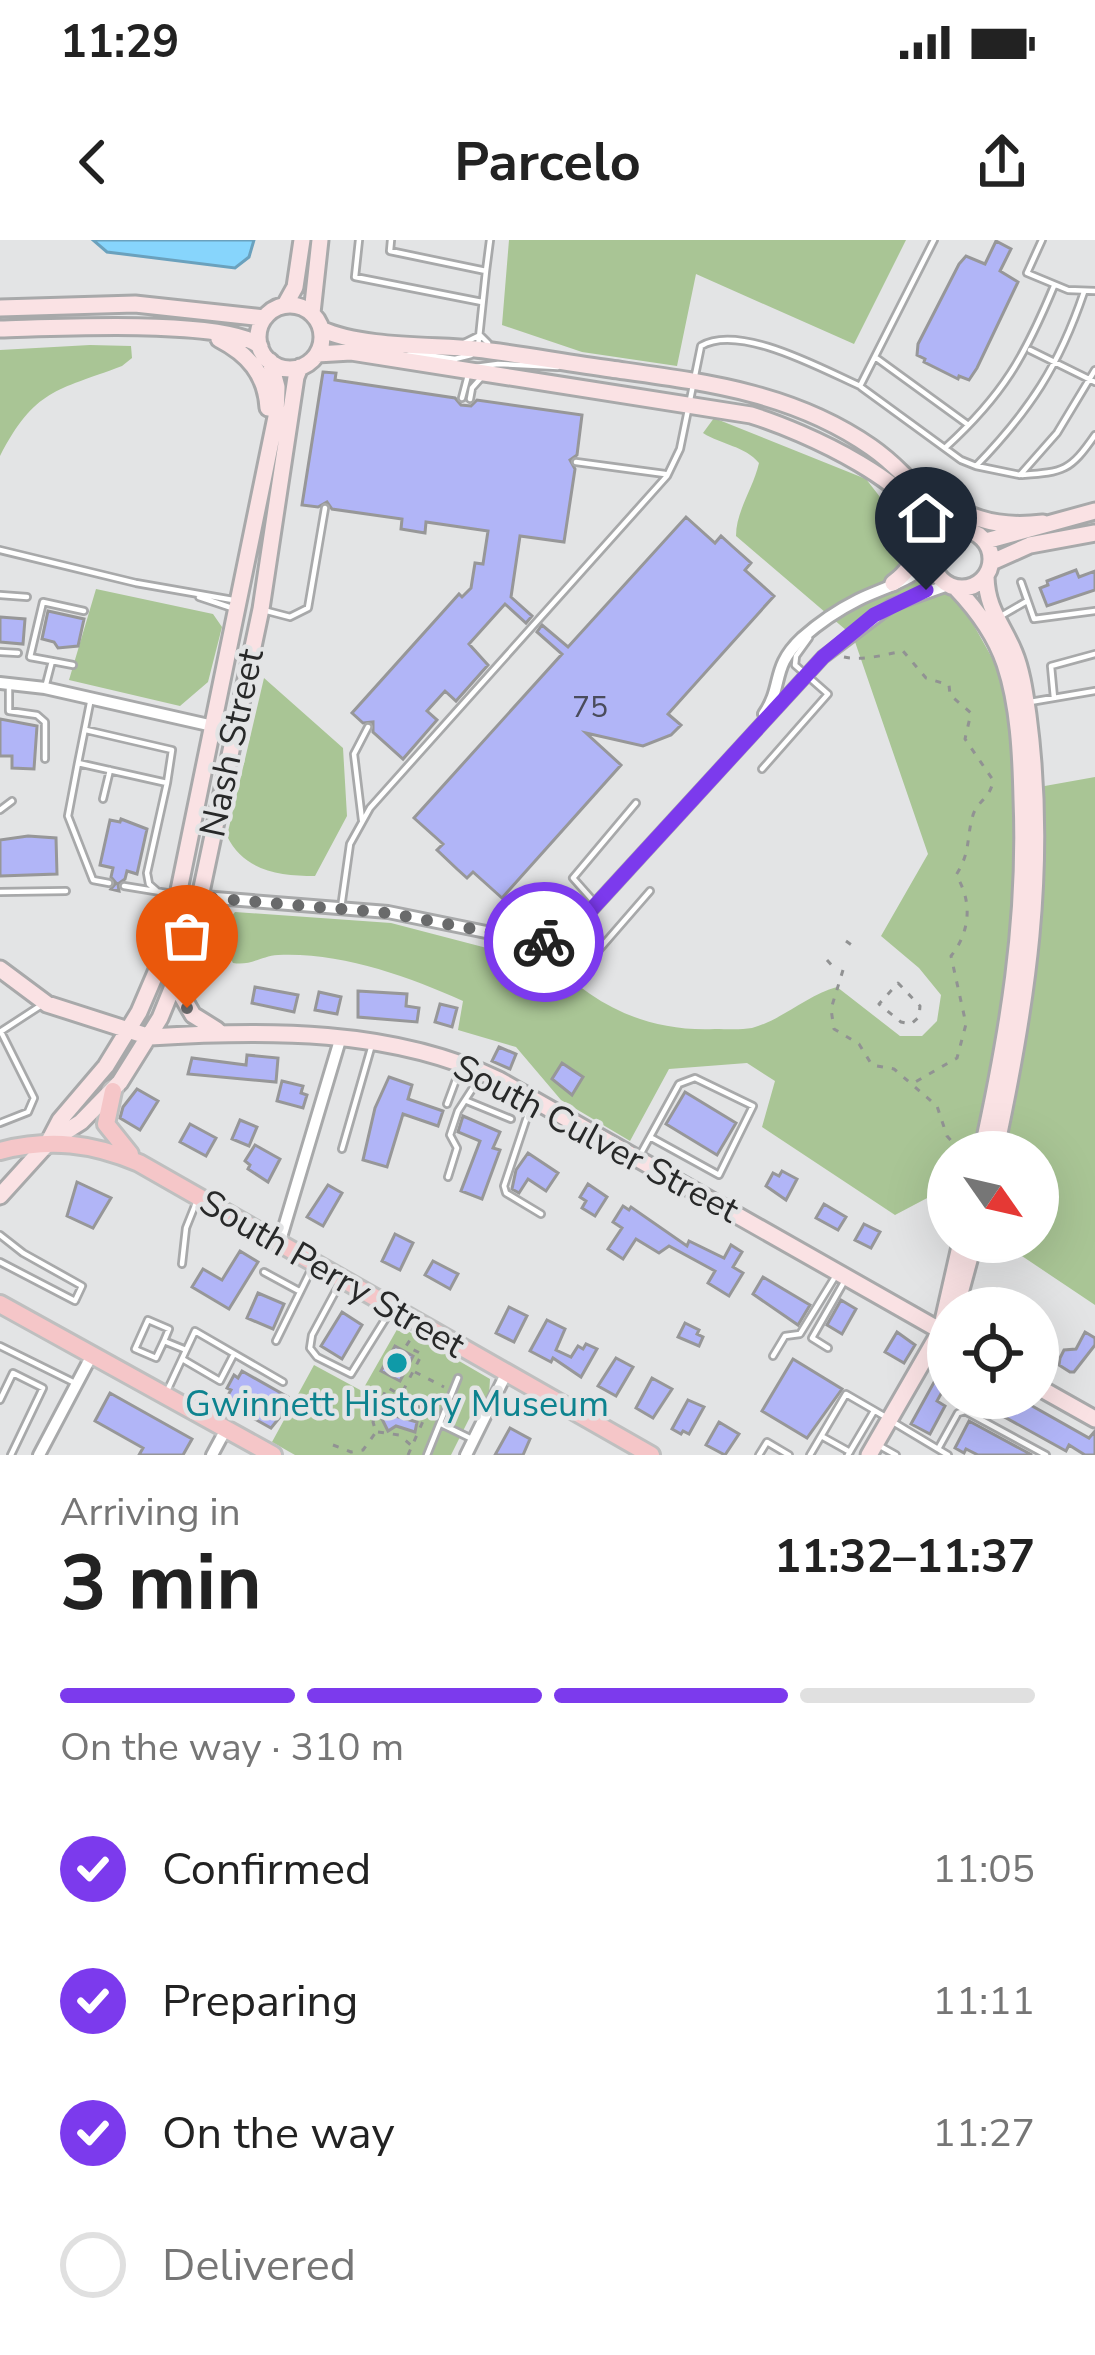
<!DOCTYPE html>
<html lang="en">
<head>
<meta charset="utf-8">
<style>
  body { margin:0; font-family:"Nunito Sans",sans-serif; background:#f2f2f2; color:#222; height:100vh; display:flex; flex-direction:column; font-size:45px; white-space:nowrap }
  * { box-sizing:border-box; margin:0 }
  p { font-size:39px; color:#767676 }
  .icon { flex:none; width:66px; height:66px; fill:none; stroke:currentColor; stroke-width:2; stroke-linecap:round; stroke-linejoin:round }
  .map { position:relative; height:1215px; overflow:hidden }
  .details { display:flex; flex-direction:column; background:#fff; flex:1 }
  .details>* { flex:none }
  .needle { width:78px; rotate:124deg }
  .controls { position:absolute; left:927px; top:891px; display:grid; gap:24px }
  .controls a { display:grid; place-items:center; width:132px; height:132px; border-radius:50%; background:#fff; box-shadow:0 12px 48px #0002; font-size:60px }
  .pin { position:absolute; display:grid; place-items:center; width:102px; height:102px; color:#fff; margin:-123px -51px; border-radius:50% 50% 50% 0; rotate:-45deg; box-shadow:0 0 12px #0007 }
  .pin .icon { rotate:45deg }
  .courier { position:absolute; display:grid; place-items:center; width:120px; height:120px; margin:-60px; border:9px solid #7c3aed; border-radius:50%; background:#fff; color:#222; box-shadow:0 3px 15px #0007 }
  .overview em { font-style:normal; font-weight:700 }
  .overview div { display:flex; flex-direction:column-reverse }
  .overview { display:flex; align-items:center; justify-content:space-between; height:204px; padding:0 60px }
  h1 { font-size:78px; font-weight:700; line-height:90px }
  .bar { display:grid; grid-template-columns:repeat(4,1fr); gap:18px 12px; align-content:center; height:144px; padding:0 60px }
  .bar i { height:15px; border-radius:9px; background:#e0e0e0 }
  .bar .selected { background:#7c3aed }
  .bar p { grid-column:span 4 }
  ol { padding:0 60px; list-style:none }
  li { display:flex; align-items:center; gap:36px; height:132px }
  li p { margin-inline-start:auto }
  li .icon { padding:12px; border-radius:50%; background:#7c3aed; color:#fff; stroke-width:4 }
  li:last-child { color:#767676 }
  li i { width:66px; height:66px; border:6px solid #e0e0e0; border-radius:50% }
  .status { display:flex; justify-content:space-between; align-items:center; height:84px; padding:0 60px; background:#fff; direction:ltr }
  .status svg { height:33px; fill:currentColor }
  header { display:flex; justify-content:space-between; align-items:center; height:156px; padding:0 60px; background:#fff; font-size:54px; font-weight:700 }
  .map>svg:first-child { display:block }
  .green { fill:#a9c595 }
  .water { fill:#87d5fc; stroke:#6aa1bd; stroke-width:3 }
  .building { fill:#b1b5f7; stroke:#979798; stroke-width:3 }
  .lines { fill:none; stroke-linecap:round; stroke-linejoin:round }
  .lane-casing { stroke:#a8a9aa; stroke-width:10 }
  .street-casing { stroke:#a8a9aa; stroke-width:16 }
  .secondary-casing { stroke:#a8a9aa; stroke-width:21 }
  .primary-casing { stroke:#bebfbf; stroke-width:22 }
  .path { stroke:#919293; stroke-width:3; stroke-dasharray:6 9; stroke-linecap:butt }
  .lane { stroke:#fff; stroke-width:4.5 }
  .street { stroke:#fff; stroke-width:10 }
  .secondary { stroke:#fae2e4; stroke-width:15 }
  .primary { stroke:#f5c6c8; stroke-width:16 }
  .done { stroke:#696a6b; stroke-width:12; stroke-dasharray:0 21.6 }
  .route { stroke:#7c3aed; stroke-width:15 }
  .culture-dot { fill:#0f9aa8; stroke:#e3e4e5; stroke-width:4.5 }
  .labels { text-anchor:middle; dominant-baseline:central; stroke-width:9; stroke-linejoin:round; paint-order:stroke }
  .number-label { font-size:30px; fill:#4a4c5c }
  .street-label { font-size:36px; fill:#282929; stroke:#e3e4e5 }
  .culture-label { font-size:36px; fill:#0d838f; stroke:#e3e4e5 }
</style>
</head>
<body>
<div class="status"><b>11:29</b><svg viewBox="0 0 49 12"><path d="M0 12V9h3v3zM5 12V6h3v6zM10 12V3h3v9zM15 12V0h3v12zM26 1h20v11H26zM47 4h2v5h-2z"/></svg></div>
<header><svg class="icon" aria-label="back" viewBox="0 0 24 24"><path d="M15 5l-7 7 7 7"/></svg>Parcelo<svg class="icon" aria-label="share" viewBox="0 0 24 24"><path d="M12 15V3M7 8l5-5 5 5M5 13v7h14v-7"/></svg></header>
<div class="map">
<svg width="1095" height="1215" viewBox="0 0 1095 1215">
  <rect width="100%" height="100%" fill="#e3e4e5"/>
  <path class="green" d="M509,0H906L854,104L696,34L677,126L582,112L502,85Z
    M90,105L131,106L132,118L122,126C56,151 35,149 0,216V110Z
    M714,178L866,239L958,357L1024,475L1028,549L1095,537V1065L1001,1002H1038V912H948V967L931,956L895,975L762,887L775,841L747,823L669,829L630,901L561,860L516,807L458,790L463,761C407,736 341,712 278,715C261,716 251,726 233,723L216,694L235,672L391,683L506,713L549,718C593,766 648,792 715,789C726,789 741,790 752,788C782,780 807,755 837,747L900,796H922L937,781L941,755L919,728L881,696L928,614L853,396L736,296C736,271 753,249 759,223C745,206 722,205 703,193Z
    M96,349L213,374L222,387L208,442L180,466L69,440Z
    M264,438L343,508L347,576L315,636C279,636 244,631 227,596Z
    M399,1086L490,1139L489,1155L476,1165L451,1215H295L272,1202L314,1125L362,1151Z"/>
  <path class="water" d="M93,0H254L249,17L235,28L107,12Z"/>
  <path class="building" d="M996,1L1011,9L1000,31L1018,42L977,128L969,140L959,136L958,139L924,122L925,119L917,115L918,104L959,24L966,16L985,24Z
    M323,132L336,133L335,140L455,158L461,165L471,166L477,160L582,175L577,215L570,220L575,229L564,302L520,296L511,357L532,376L526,383L505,364L469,404L488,425L456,461L445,451L427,471L437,480L403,519L373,492V482L363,483L352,473L459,354L462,357L471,348L475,323L483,324L488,291L426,282L425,293L401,289L402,279L332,269L327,262L318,267L302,265Z
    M686,277L715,303L721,296L732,306L751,323L745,330L774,356L668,474L681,485L671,495L643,506L586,493L621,525L502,658L473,632L467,638L457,629L437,610L443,604L414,578L562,414L537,392L542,385L568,407Z
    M1076,330L1079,337L1095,331V350L1047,366L1040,348L1048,345L1047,341Z
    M48,371L84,379L78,406L58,408L54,402L42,399Z
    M0,377L25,379L23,404L0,402Z
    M0,479L37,486L34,529L12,528V516H0Z
    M121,579L147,589L137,634L127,631L125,639L118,644L119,651L111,649L116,643L111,637L113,628L100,625L110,580L120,582Z
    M28,596L56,598L57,634L0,636V600Z
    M255,747L298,755L294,772L252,763Z
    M358,751L407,754L406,766L419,768L417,782L358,777Z
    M319,752L341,757L337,774L315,770Z
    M440,764L457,768L452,787L435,782Z
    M499,807L516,814L510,829L492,821Z
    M247,815L278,818L276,842L188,834L192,818L246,825Z
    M562,823L583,837L572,855L552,839Z
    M389,837L412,845L408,859L443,871L438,886L403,874L387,927L363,920L375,868Z
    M282,841L303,846L301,853L307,855L303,868L277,861Z
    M137,849L158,861L140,890L120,878L123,867Z
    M685,852L736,883L717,915L666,884Z
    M463,876L500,892L493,908L500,910L482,959L461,951L480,901L458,892Z
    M240,880L257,887L249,906L232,899Z
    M190,884L216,898L206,916L180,902Z
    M255,905L280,919L268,942L248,929L250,925L245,921Z
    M528,913L558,933L546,951L528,939L519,953L512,949L516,930Z
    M782,931L797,939L786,960L766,946L773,933L779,936Z
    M77,942L111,958L93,988L67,976Z
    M588,944L607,957L595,976L582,968L586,961L580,957Z
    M328,945L342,953L323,986L307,977Z
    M824,964L846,977L838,990L816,978Z
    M623,966L629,970L631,967L687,1006L689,1001L724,1018L731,1005L742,1012L733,1027L743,1033L729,1056L708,1043L715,1031L669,1006L659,1013L636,999L623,1019L608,1009L622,988L613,982Z
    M864,984L880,992L871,1008L855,1000Z
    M395,994L413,1003L400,1030L382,1021Z
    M240,1011L258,1022L229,1069L192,1047L203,1029L222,1040Z
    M433,1021L458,1034L450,1049L425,1035Z
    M763,1037L810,1065L798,1085L753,1054Z
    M997,1049L1013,1059L1007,1068H985Z
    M258,1053L284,1064L273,1089L247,1078Z
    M841,1060L856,1069L842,1094L827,1085Z
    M509,1067L527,1076L514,1102L496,1093Z
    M342,1072L362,1085L342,1119L321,1106Z
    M547,1080L565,1089L556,1110L571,1117L578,1106L583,1109L586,1104L597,1109L581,1137L553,1118L551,1122L530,1111Z
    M685,1083L699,1090L697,1094L703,1097L699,1106L678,1097Z
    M897,1092L915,1105L904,1123L885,1112Z
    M1085,1092L1095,1098V1105L1074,1132H1070L1059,1125L1060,1118L1064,1110L1076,1109Z
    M395,1106L413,1116L400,1141L381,1131Z
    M616,1118L633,1127L616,1156L598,1146Z
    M793,1119L842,1149L807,1198L762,1171Z
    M242,1131L288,1157L284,1163L289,1166L271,1188L224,1162L231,1150L227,1148L234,1135L238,1138Z
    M938,1135L948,1141L937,1161L945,1166L930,1194L911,1184Z
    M652,1138L672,1149L653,1178L636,1168Z
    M110,1153L192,1199L183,1215H139L143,1208L95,1181Z
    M970,1158H1018L1089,1198L1095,1191V1215H1085L1069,1205L1066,1211Z
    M688,1160L704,1167L689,1194L683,1191L681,1194L672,1189Z
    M392,1170L395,1176L417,1182L415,1192L396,1186L388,1191L380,1175Z
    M969,1181L1032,1215H978L966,1209L964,1213L955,1208Z
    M719,1182L739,1194L725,1215L706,1205Z
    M510,1188L530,1199L523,1215H495Z"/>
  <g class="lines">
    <defs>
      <path id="lane" d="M359,0L355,37L482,62
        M391,0L390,11L486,31L478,107
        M1042,0L1027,33L1068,50L1095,51
        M486,31L490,0
        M464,103L480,95L488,103
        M1030,110L1095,142
        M406,116L412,113L455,119L471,115
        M875,117L967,184
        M475,127L498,124L558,127
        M861,147L961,220L976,226C1030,170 1059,126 1084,52
        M462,158L468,135
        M470,159L472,148L480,139
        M946,207C1003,155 1025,116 1054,46
        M576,222L665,234
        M976,226L1020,235L1057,193L1095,130
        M1022,235C1064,232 1070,231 1095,195
        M0,310L136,343L233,360
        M1021,342L1034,379L1095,371
        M0,355L27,357
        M199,357L232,368
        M267,371L290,377L308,368L325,268
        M1001,376L1027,361
        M0,412L18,413
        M52,421L73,425
        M45,448L52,421L30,417L43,362L84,371
        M9,449V471L37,475L45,482V519
        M1054,458L1051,426L1095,414
        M1030,462L1095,451
        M86,490L172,510L167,543
        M78,523L91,458
        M762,529L828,454L795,425L796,416L809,398
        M103,559L110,530
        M0,570L12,561
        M362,580L354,514L368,487
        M109,643L93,640L68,576L78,523L167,543L147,633L149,644L157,651
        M124,646L173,654
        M0,652L66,651
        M596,664L573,638L636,563
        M341,668L350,604L370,568L667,236L680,209L701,106C739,83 822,129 860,146L934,0
        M557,700L584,727L650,651
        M0,792L40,766
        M467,861L511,879
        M447,864L460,829
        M531,865L504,946L506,953L541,974
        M0,883L28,872L34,858L1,792
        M342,909L371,808
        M640,915L679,844L695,838L753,866L719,935L650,897
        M448,937L457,908L450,895L458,871L480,837
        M0,995L23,1013L82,1046L75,1061L0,1022
        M182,1024L186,988L196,963
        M264,1032L299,1051
        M340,1043L312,1095L310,1108L317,1117L351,1134L391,1070
        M164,1101L156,1118L135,1109L148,1080L169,1089L164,1101L186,1110
        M276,1101L311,1030
        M0,1106L77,1144
        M828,1108L812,1098L844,1042
        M773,1116L785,1096L800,1094L835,1037
        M184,1120L220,1141L234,1114
        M167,1151L195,1091L283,1142
        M0,1160L13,1133L43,1148L11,1215
        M893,1182L948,1215
        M441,1184L474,1200
        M823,1197L850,1212
        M880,1206L896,1215
        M938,1209L958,1173L965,1171L1046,1215
        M427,1215L458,1138
        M759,1215L767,1202L789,1215
        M810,1215L846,1154L884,1176
        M848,1215L874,1171"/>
      <path id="street" d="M0,443L45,448L213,486
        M764,474C784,445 770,428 802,398C819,383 838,370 858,360C884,347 915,341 933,317
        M178,655L388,672L535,702L557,700L580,682L823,417L892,365L948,345
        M279,1004L340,800
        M39,1215L93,1113
        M212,1215L226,1189
        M466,1215L506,1134"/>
      <path id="secondary" d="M285,65L295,47L302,0
        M258 97a32 32 0 1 1 64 0a32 32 0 1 1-64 0Z
        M0,68L135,64L264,78
        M312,73L320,0
        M0,89C50,88 225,78 260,106
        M321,89C362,108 430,105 475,109C520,114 565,123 611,129C703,142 792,152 871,207C904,230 927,262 955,290
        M219,99C248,114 266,134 268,168
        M317,114L351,112L751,175C803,191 926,245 937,304
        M924,249C968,277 990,289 1043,283
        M933 319a29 29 0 1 1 58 0a29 29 0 1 1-58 0Z
        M986,301L1095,271
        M992,322L1030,305L1095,293
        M986,337C987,370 1002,383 1014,412C1022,431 1025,455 1028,475C1048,627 1027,764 995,912
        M893,343C922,322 925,290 902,263
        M956,348C977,370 995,394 1005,424C1019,466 1021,515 1022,559C1027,681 1008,794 982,912
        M0,729L47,764L150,797
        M175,744L193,775L217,790
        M150,797C263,790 393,788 499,840L948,1095
        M51,901L81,882L120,842L160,778L182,724L200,657L261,369L296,137L300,127
        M0,956L48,903L60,880L106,826L139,772L157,730L178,655L276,177L277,147L270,121
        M956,1068L974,1002
        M1038,1147L1095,1179
        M869,1215L941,1090L961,1002"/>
      <path id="primary" d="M113,851L106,884L130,914
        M0,911C50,898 92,903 139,923L651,1215
        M0,1064L273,1215"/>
    </defs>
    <use href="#lane" class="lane-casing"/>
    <use href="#street" class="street-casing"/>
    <use href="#secondary" class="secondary-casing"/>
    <use href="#primary" class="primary-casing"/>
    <path class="path" d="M844,417C862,421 884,415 903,411L926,438L949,445L950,455L971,473L965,499L993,540C991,558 978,560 973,575C966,599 971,612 956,635C973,662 970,692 951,716L966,784L957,818L910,845
      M846,701L857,709
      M827,720L837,731
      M843,730L831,769L834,789L859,804L872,825L894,829L937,866L947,896L961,912
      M898,743L920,766L919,777L911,784L901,782L879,764Z
      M415,1132L444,1147
      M403,1151L422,1114L406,1106L412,1097
      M378,1192L399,1195L412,1206
      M333,1205L351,1212L363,1210L376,1192L373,1182L387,1147L424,1170L428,1160L439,1164
      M408,1215L431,1163"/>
    <use href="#lane" class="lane"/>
    <use href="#street" class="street"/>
    <use href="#secondary" class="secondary"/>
    <use href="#primary" class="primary"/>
  </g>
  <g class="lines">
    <path class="done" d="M187,768L175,743L200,657L388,673L544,702"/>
    <path class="route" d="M544,702L557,700L580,682L823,417L874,375L926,350"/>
  </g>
  <circle class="culture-dot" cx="397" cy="1123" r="12"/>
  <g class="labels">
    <g class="number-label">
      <text x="590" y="467">75</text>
    </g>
    <g class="street-label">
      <text transform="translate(232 503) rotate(-78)">Nash Street</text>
      <text transform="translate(596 899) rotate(28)">South Culver Street</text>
      <text transform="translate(332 1034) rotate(30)">South Perry Street</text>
    </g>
    <g class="culture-label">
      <text x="397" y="1164">Gwinnett History Museum</text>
    </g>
  </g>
</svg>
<div class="controls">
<a><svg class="needle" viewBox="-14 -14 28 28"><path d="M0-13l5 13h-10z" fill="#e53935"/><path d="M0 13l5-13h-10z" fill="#767676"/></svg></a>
<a><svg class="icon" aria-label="locate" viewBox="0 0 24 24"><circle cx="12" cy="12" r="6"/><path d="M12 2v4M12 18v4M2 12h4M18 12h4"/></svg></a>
</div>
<div class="pin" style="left:187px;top:768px;background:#ea580c"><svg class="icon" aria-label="bag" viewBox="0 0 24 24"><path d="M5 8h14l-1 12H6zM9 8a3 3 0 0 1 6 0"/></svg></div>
<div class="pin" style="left:926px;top:350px;background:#1f2937"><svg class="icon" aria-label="home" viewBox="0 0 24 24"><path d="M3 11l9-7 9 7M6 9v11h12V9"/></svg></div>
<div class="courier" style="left:544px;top:702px"><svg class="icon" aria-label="bike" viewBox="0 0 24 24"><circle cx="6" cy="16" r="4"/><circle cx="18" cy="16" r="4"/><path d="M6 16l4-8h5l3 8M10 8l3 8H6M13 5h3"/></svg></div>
</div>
<section class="details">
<div class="overview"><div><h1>3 min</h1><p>Arriving in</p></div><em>11:32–11:37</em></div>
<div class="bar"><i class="selected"></i><i class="selected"></i><i class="selected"></i><i></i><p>On the way · 310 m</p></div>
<ol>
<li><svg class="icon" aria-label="check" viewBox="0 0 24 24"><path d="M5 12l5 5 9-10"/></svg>Confirmed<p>11:05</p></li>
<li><svg class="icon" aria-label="check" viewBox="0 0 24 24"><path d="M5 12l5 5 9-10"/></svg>Preparing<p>11:11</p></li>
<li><svg class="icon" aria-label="check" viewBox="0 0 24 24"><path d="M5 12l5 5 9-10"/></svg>On the way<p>11:27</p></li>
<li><i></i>Delivered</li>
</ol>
</section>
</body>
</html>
